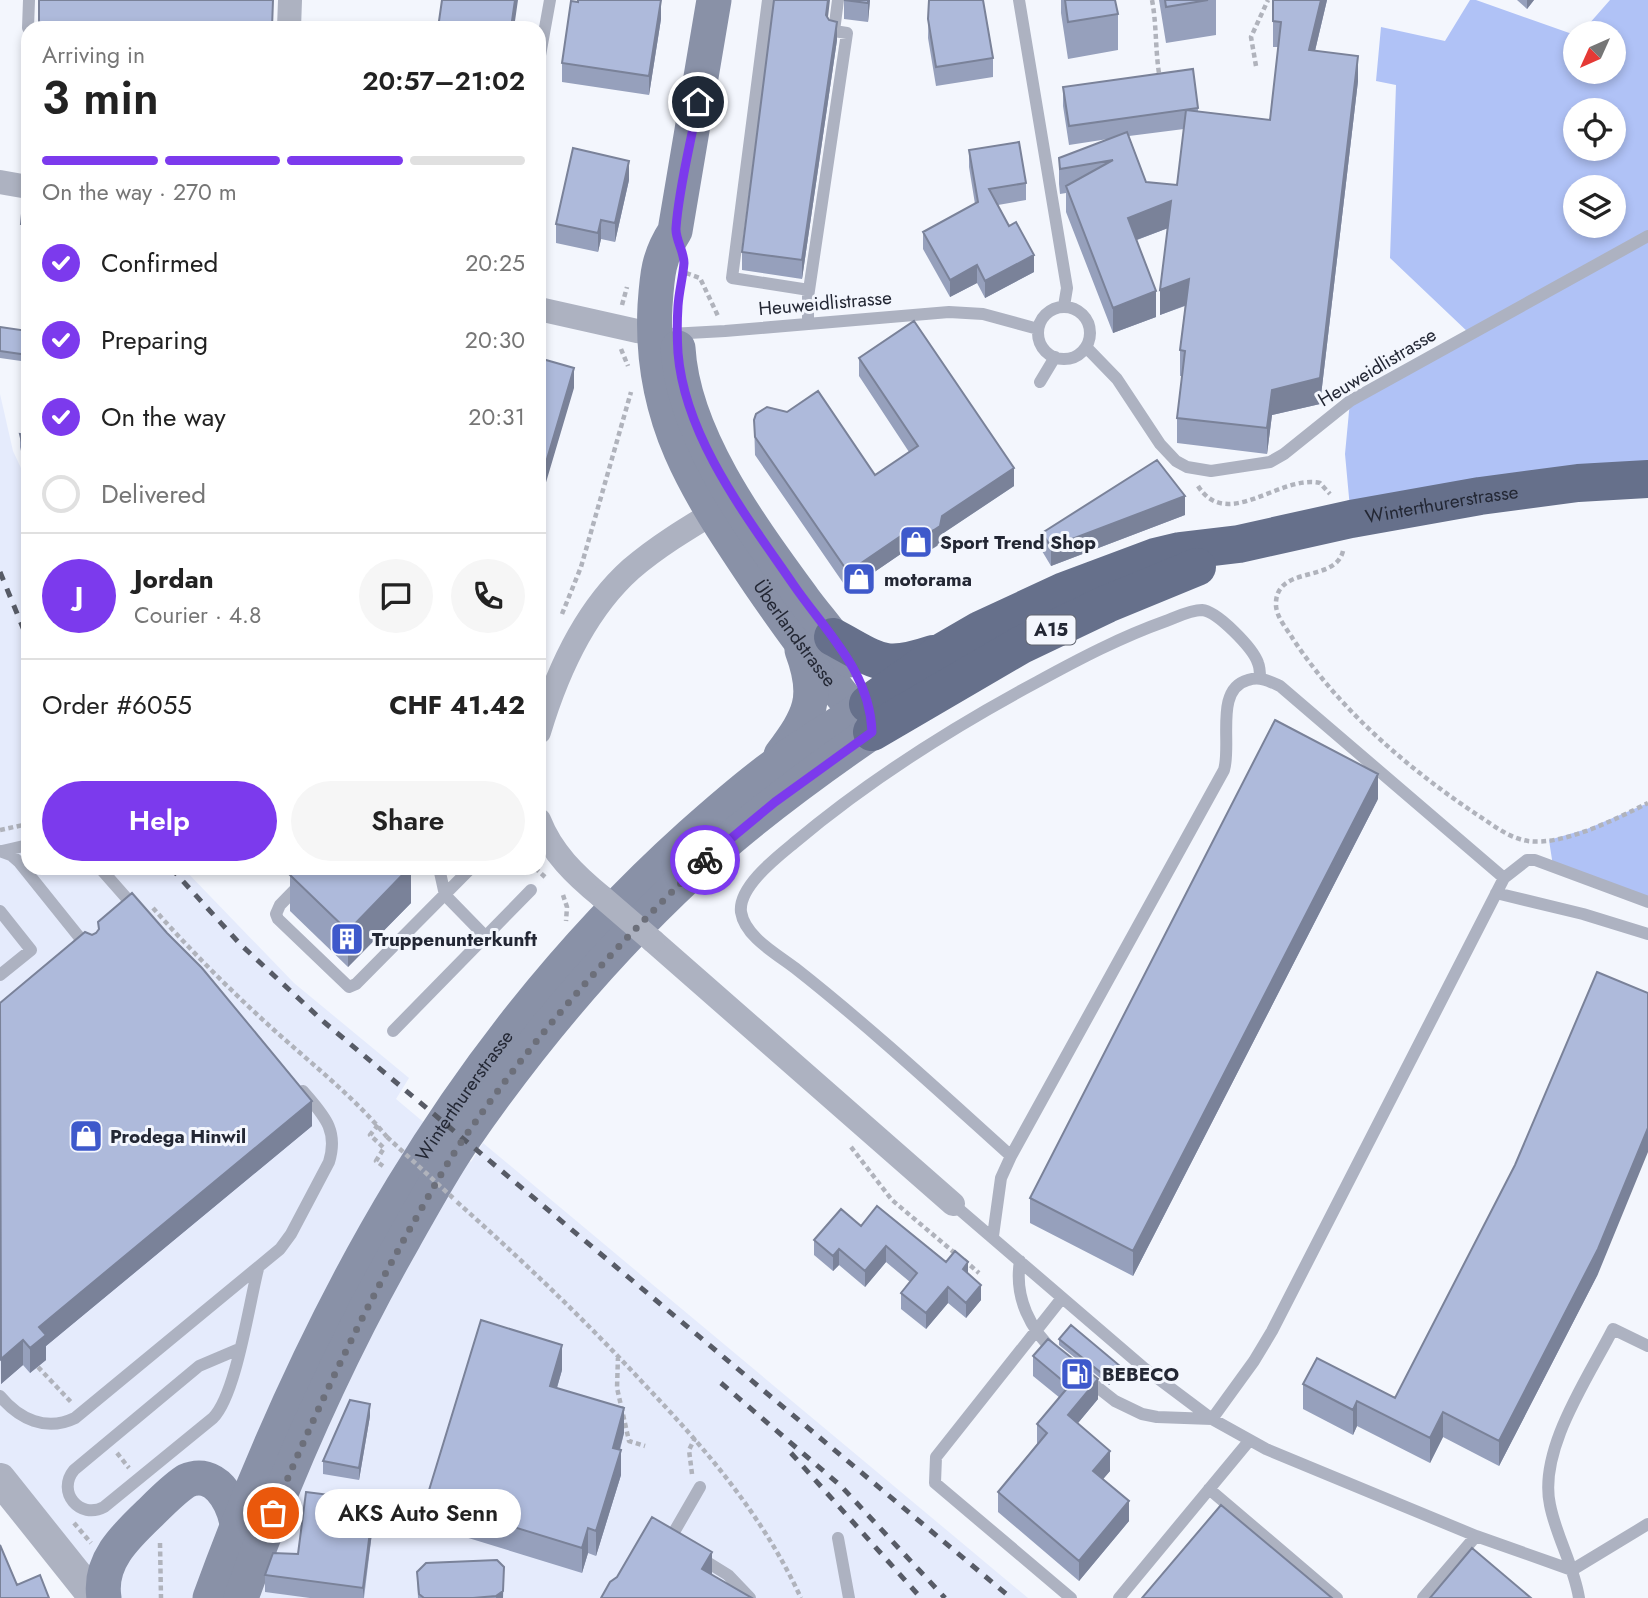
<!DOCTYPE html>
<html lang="en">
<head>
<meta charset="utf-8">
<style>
  body { margin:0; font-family:Jost,sans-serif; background:#f6f6f6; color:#222; height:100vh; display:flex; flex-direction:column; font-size:26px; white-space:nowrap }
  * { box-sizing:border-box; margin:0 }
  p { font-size:23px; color:#767676 }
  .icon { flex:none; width:38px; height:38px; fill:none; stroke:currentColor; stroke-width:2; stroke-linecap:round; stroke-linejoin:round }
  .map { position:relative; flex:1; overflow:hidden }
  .drawer { position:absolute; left:21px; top:21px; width:525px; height:854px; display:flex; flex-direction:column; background:#fff; border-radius:21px; box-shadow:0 4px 10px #0003 }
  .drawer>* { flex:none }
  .needle { width:46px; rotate:225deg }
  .buttons { position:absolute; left:1563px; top:21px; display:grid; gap:14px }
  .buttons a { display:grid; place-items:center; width:63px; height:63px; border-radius:50%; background:#fff; box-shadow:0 4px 10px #0003; font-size:35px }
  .pin { position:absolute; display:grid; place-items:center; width:60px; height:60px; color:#fff; margin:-30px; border:4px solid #fff; border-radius:50%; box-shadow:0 2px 7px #0007 }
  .courier { position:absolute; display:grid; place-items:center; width:70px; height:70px; margin:-35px; border:5px solid #7c3aed; border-radius:50%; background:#fff; color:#222; box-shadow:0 2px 9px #0007 }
  .bubble { position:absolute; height:49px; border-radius:24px; background:#fff; box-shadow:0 4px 10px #0003; font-size:23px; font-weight:600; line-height:49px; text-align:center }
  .summary em { font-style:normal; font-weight:600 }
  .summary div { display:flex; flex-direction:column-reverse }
  .summary { display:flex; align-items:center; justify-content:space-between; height:119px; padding:0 21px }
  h1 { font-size:46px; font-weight:600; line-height:52px }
  .bar { display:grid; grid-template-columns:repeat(4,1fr); gap:10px 7px; align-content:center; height:84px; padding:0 21px }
  .bar i { height:9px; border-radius:5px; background:#e0e0e0 }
  .bar .selected { background:#7c3aed }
  .bar p { grid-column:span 4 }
  .line { display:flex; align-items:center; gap:18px; padding:0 21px; border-top:2px solid #e0e0e0 }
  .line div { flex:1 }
  .round { display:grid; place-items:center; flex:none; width:74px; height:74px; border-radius:37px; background:#f6f6f6 }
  ol { padding:0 21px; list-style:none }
  li { display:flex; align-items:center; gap:21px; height:77px }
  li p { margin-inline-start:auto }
  li .icon { padding:7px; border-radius:50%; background:#7c3aed; color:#fff; stroke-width:4 }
  li:last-child { color:#767676 }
  li i { width:38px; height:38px; border:4px solid #e0e0e0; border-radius:50% }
  .primary-button { display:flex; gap:14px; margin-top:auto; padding:14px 21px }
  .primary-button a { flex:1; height:80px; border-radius:42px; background:#7c3aed; color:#fff; font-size:28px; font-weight:600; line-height:80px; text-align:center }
  .primary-button a+a { background:#f6f6f6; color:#222 }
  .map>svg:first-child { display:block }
  .built { fill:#e5ebfc }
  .green { fill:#b0c2f6; fill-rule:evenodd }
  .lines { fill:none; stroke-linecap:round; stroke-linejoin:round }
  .path { stroke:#b0b3bc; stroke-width:4.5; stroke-dasharray:5 3.5; stroke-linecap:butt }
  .service { stroke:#adb2c1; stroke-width:12 }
  .minor { stroke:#adb2c1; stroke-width:24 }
  .tertiary { stroke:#adb2c1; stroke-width:32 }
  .secondary { stroke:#8991a7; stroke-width:35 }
  .trunk { stroke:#66708b; stroke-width:38 }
  .rail { stroke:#575b66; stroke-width:5; stroke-dasharray:9 9; stroke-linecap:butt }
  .path-bridge { stroke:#b0b3bc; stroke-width:4.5; stroke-dasharray:5 3.5; stroke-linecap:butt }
  .minor-bridge { stroke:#adb2c1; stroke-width:24 }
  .wall { fill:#96a0bc; fill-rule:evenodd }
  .shaded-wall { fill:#7a8299 }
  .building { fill:#aebadb; stroke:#7a8299; stroke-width:2 }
  .done { stroke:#6c6f7a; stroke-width:7; stroke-dasharray:0 12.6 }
  .route { stroke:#7c3aed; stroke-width:9 }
  .labels { text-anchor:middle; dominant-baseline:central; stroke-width:6; stroke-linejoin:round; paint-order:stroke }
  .shield { fill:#f3f6fd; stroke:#616570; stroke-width:2 }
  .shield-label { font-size:18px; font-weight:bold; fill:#232734 }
  .street-label { font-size:19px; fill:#232734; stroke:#f3f6fd }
  .poi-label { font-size:19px; font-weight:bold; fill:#232734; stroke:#f3f6fd; text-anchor:start }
</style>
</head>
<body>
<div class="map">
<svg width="1648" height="1598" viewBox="0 0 1648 1598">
  <rect width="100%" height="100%" fill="#f3f6fd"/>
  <path class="built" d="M0,394L13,451L28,483V868H183L294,983L409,1078L396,1099L471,1162L483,1143L1028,1598H95L0,1479Z"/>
  <path class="green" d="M1470,0H1476L1575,35V72H1614V33H1581L1610,0H1648V479L1351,519L1345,454L1350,401L1470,334L1390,258L1396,85L1376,81L1381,27L1445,41ZM1575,110H1614V149H1575ZM1575,187H1614V226H1575Z
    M1648,803V902L1553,866L1549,840L1587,829Z"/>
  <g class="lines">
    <path class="path" d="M1152,0C1157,26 1155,53 1160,79
      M1256,66L1251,37L1268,0
      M686,273L700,278L718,316
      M622,305L627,287
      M621,349L628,366
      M1198,486C1227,532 1280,474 1320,483L1330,494
      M1343,551C1335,584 1274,564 1276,606C1277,618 1287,629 1293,639C1340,710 1406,767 1476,814C1492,824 1508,838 1528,841C1563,846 1616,819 1648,803
      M562,614L581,567L631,392
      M0,830L28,824
      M535,868L545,877
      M563,895L567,907L566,921
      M153,908C191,951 232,992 274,1030C313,1065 354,1097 387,1137
      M378,1125L370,1135L384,1148L376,1161L383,1166
      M851,1147L892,1200L957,1255
      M457,1202C522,1260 585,1320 644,1384C706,1449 763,1516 801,1598
      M964,1260L979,1273
      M618,1356L617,1388L629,1441L645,1446
      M38,1367L71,1402
      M117,1453L129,1468
      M692,1474L689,1450L695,1438
      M74,1523L91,1543
      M160,1543L161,1598"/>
    <path class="service" d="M768,0L732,278L809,290
      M1019,0L1067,288L1064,306
      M28,28L29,0
      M28,50V100
      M539,61L550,0
      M1038 333a26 26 0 1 1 52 0a26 26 0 1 1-52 0Z
      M808,324V297L847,33L834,31L838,0
      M670,334L725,331L949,312L983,314L1038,329
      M1086,347L1117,379L1160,444L1176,461L1187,467L1211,471L1270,462L1284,454L1350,401L1648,236
      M1040,382L1055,357
      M0,851L11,855L19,862L88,948
      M2,851L28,845
      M100,868L137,910
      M316,868L280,905L276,914L278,919L349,987L356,984L471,868
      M439,868L445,895L486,937
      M1496,893L1583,914L1648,934
      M0,911L31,950L0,975
      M393,1031L531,890
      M1011,1156C940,1092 870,1027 795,968C777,954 745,937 741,912C738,887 777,857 794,843C869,780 951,728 1037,682C1079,659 1121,637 1166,621C1177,617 1190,610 1202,610C1217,611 1253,648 1258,663C1260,668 1260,673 1260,678
      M953,1204L1144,1368L1212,1419L1254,1361L1272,1331L1504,878L1527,860H1535L1648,902
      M993,1236L1001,1178L1011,1156L1224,770C1232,744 1214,689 1248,680C1260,676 1269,681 1280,686L1504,878
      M1020,1261C1014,1297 1030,1330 1057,1354
      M1062,1298L936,1457L935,1483L1071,1598
      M239,1349L199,1366L74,1470C56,1492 80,1520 104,1507L213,1418C236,1395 249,1304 258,1269
      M1087,1379L1115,1401L1142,1414L1157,1417L1212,1419L1266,1449L1476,1536L1572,1570L1648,1524
      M0,1396C19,1419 46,1432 75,1418L280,1249L291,1234L329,1162C339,1129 323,1115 303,1091
      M1209,1489L1337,1598
      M838,1538L849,1598
      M670,1539L700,1487
      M699,1557L728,1575L750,1598
      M1119,1598L1249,1441
      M1423,1598L1476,1536
      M1579,1598C1574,1566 1556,1536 1550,1505C1538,1450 1588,1378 1613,1329L1648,1346"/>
    <path class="minor" d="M289,28L290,0
      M0,182L28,187
      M539,309L637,331L655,333
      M539,732C557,672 584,611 631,569C660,544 693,525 726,505
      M539,820C552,853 575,875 602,897
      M653,941L953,1204"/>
    <path class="tertiary" d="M0,1479L95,1598"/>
    <g class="secondary">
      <path id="s1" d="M714,0L675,231C658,257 657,276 655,306C649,421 698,492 759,583C794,634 831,684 871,730"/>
      <path d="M678,348C683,437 753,530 804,600C819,620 836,639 849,660"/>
      <path d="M781,755C810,716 820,698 802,650"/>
      <path d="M104,1598C98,1560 128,1534 153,1510C163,1500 174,1489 186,1481C215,1468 232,1500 237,1523"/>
      <path id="s2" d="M210,1598C316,1308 458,1045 690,836C717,812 744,788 773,767C804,744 837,726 868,704"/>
      <path d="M241,1598C285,1474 339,1353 404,1239C422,1207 440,1174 460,1144C532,1039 616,940 711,855C762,810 817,770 872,732"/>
    </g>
    <g class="trunk">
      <path d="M833,637C878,661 882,671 933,654"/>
      <path id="s3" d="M868,704L942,652L980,630L1064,591L1155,557L1180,551L1239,544L1351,519L1480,496L1578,483L1648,479"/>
      <path d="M872,732L1021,645L1107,604L1197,567"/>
    </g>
    <path class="rail" d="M0,572L28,640
      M171,868L240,944L324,1022L1011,1598
      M721,1383L841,1486L945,1598
      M791,1453L921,1598"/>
    <path class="path-bridge" d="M387,1137L453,1198"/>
    <path class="minor-bridge" d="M602,897L653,941"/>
  </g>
  <path class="wall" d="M844,0H870L868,22L844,19Z
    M929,0L993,58V77L936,86L928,38Z
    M1061,0H1115L1118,14V50L1068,59L1061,13Z
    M1159,0H1216V35L1166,43Z
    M1273,0H1327L1315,51L1358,81L1320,404L1272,415L1267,454L1177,443V418L1182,376H1180V350L1185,306L1160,315L1168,228L1137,240L1156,317L1113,333L1066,212V193L1060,194L1059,184V158L1108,139L1069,145L1063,106V87L1198,108V112L1270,120L1278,47H1273ZM1184,129L1177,185L1146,182L1129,136Z
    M1517,0H1534L1527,9Z
    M828,18L837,40L802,279L742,270V252Z
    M661,19L649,95L562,82V63Z
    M969,150L1026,183V200L998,205L1034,272L985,298L977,283L950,297L923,249V232L975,204L969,167Z
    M629,180L615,242L601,239L598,252L556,243V224Z
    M28,182V243H21V224Z
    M0,327L28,331V362L0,358Z
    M859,358L1014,486L942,534L940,544L934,548L928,551L911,547L848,590L755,455L754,420L875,475L909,452L859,376Z
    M20,434L28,436V479L20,447Z
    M1185,515L1051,566L1042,551V533Z
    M1378,799L1133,1276L1030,1223V1198Z
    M411,868V903L348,967L290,911V875Z
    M98,922L312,1126L46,1346V1360L30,1373L23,1365L1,1384L0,1003L92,935L96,933L98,930Z
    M861,1226L946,1262L968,1274L981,1300L966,1318L948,1303L926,1329L901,1309V1293L910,1282L886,1262L865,1287L839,1265L833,1271L814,1255V1240Z
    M1598,1274L1499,1466L1443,1437L1430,1463L1357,1426L1353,1435L1303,1409V1384L1395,1398Z
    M1059,1339L1120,1372L1109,1385L1059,1345Z
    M1033,1356L1098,1399L1078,1423L1110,1471L1103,1479L1129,1521L1079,1581L998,1512V1492L1037,1444V1424L1060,1398L1033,1376Z
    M562,1370L557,1388L624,1433L620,1450L621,1475L596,1556L588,1553L582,1573L426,1525V1500Z
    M370,1416L359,1480L323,1474V1461Z
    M346,1512L372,1533L364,1598H310L265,1592V1575L298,1554Z
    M417,1572L503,1598H418Z"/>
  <path class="shaded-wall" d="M515,0H518L514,28H511Z
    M661,0V19L649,95V76Z
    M828,0H830L826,34V15Z
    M868,0H870L868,22Z
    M1321,0H1327L1309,76V50Z
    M1527,0H1534L1527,9Z
    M837,22V40L802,279V260Z
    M1358,56V81L1320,404L1272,415L1267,454V428L1272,390Z
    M629,161V180L615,242V223Z
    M1171,201V227L1128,243V218Z
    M601,220V239L598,252V233Z
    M1034,255V272L985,298V281Z
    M977,265V283L950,297V280Z
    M1189,279V304L1160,315V290Z
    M1156,291V317L1113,333V308Z
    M574,368V388L539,506V486Z
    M1014,468V486L942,534L940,544L928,551V533L942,516Z
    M1185,496V515L1051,566V547Z
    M911,529V547L848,590V572Z
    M1378,774V799L1133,1276V1251Z
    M394,868H411V903L348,967V931Z
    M312,1101V1126L46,1346V1360L30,1373V1348L39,1327Z
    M1648,1128V1152L1598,1274L1499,1466V1441Z
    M886,1246V1262L865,1287V1271Z
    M839,1249V1265L833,1271V1256Z
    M968,1262V1278L963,1269Z
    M981,1285V1300L966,1318V1303Z
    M948,1287V1303L926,1329V1313Z
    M23,1340V1365L1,1384V1359Z
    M562,1345V1370L550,1411V1386Z
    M1120,1366V1372L1109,1385V1379Z
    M1098,1379V1399L1068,1435V1415Z
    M1357,1401V1426L1353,1435V1410Z
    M370,1404V1416L359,1480V1468Z
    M624,1408V1433L613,1473V1448Z
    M1443,1412V1437L1430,1463V1438Z
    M621,1450V1475L596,1556V1531Z
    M1110,1451V1471L1093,1491V1471Z
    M1129,1501V1521L1079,1581V1561Z
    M372,1515V1533L363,1598V1588Z
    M588,1528V1553L582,1573V1548Z
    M712,1552V1577L702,1569Z
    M504,1567L503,1598H496V1596Z"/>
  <path class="building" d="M39,0H273L272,28H39Z
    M442,0H515L511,28H438Z
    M578,0H661L649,76L562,63L571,1L578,2Z
    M774,0H828L826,15L829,20L837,22L802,260L742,252Z
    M844,0H868V3Z
    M929,0H983L993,58L936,67L928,19Z
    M1065,0H1115L1118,14L1068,22Z
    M1165,0H1208L1166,7Z
    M1273,0H1321L1309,50L1358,56L1320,378L1272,390L1267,428L1177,418L1185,351L1180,350L1189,279L1160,290L1171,201L1128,218L1156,291L1113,308L1066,186L1113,160L1060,169L1059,158L1127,132L1146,182L1177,185L1186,110L1270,120L1281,22L1273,21Z
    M1193,69L1198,108L1069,126L1063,87Z
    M1019,142L1026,183L989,189L1009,226L1016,222L1034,255L985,281L977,265L950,280L923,232L978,202L969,150Z
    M573,148L629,161L615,223L601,220L598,233L556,224Z
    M28,182V224H21L25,183Z
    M914,321L1014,468L942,516L940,526L934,530L928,533L911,529L848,572L755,437L754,420L756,414L767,407L787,412L818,391L875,475L918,446L859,358Z
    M0,327L28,331V355L0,351Z
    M539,358L574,368L539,486Z
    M20,434L28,436V467Z
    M1157,460L1185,496L1051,547L1042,533Z
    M1275,720L1378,774L1133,1251L1030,1198Z
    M297,868H409L348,931L290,875Z
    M132,893L167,933L202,968L312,1101L39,1327L46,1335L30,1348L23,1340L1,1359L0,1003L85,932L92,935L96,933L99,929L98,922Z
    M1597,972L1648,993V1128L1598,1249L1499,1441L1443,1412L1430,1438L1357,1401L1353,1410L1303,1384L1317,1358L1395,1398L1515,1165Z
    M877,1206L946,1262L955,1251L968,1262L963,1269L981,1285L966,1303L948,1287L926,1313L901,1293L917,1273L886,1246L865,1271L839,1249L833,1256L814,1240L841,1209L861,1226Z
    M481,1320L562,1345L550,1386L624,1408L613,1448L621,1450L596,1531L588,1528L582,1548L426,1500Z
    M1071,1325L1120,1366L1109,1379L1059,1339Z
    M1048,1339L1098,1379L1068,1415L1110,1451L1093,1471L1129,1501L1079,1561L998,1492L1047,1433L1037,1424L1069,1386L1033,1356Z
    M350,1400L370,1404L359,1468L323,1461Z
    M306,1492L346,1497L344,1512L372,1515L363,1588L265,1575L273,1553L298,1554Z
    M1221,1505L1332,1598H1142Z
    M652,1517L712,1552L702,1569L752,1598H601L610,1582L617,1577Z
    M0,1545L17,1585L40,1575L49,1598H0Z
    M1472,1548L1531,1598H1430Z
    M497,1560L504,1567L503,1591L496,1596L473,1598H424L419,1594L417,1572L426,1563Z"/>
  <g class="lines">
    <path class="done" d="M273,1513C314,1415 359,1319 411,1227C427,1199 442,1171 460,1144C531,1040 614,946 705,860"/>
    <path class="route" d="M698,102C691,143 679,186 676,228C675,239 684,251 684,263C683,277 679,291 678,306C677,321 677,337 678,353C685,438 747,517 793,584C825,631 870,671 872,732L775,802L705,860"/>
  </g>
  <defs>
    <symbol id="shop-square" viewBox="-11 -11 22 22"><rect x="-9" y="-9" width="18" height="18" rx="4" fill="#3e59cb" stroke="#f3f6fd"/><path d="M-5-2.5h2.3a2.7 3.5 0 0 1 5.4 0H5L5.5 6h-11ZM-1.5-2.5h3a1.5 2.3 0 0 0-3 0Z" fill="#fff"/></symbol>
    <symbol id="building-square" viewBox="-11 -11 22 22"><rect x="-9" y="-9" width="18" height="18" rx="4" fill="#3e59cb" stroke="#f3f6fd"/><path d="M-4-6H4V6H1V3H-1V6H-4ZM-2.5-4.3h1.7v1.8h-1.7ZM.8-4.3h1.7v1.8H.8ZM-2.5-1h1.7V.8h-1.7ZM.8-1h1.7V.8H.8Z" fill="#fff"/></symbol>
    <symbol id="fuel-square" viewBox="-11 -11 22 22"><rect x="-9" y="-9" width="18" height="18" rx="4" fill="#3e59cb" stroke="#f3f6fd"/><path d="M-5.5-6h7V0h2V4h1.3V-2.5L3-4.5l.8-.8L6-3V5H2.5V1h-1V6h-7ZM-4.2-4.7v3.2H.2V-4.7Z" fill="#fff"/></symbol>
  </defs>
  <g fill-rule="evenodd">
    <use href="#shop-square" x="897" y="523" width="38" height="38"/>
    <use href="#shop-square" x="840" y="560" width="38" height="38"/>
    <use href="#building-square" x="328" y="920" width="38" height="38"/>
    <use href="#shop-square" x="67" y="1117" width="38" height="38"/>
    <use href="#fuel-square" x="1058" y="1355" width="38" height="38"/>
  </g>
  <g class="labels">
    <rect class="shield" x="1026.5" y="615.5" width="49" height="29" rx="5"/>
    <g class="shield-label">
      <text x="1051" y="630">A15</text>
    </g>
    <g class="street-label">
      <text transform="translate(825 303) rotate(-5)">Heuweidlistrasse</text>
      <text transform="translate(1377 367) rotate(-31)">Heuweidlistrasse</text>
      <text stroke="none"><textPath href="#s3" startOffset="616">Winterthurerstrasse</textPath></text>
      <text stroke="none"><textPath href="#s1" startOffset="677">Überlandstrasse</textPath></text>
      <text stroke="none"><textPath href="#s2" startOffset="565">Winterthurerstrasse</textPath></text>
    </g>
    <g class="poi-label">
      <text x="940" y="542">Sport Trend Shop</text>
      <text x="884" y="579">motorama</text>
      <text x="372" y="939">Truppenunterkunft</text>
      <text x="110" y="1136">Prodega Hinwil</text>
      <text x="1102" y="1374">BEBECO</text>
    </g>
  </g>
</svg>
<div class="buttons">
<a><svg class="needle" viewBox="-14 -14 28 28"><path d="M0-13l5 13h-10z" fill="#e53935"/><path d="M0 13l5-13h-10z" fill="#767676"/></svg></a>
<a><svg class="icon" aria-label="locate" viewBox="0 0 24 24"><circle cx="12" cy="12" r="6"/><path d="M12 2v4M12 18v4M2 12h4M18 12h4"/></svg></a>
<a><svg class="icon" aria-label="layers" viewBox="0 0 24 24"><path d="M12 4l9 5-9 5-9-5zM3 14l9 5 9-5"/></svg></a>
</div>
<div class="pin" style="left:273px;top:1513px;background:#ea580c"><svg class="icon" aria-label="bag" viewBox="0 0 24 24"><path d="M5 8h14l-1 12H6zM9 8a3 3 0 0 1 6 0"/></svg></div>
<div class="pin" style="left:698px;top:102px;background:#1f2937"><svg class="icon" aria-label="home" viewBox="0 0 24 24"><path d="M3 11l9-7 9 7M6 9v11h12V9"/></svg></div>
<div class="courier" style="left:705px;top:860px"><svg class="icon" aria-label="bike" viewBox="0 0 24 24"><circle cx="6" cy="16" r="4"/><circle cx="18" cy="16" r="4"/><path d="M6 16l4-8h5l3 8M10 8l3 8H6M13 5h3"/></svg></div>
<div class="bubble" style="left:315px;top:1489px;width:206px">AKS Auto Senn</div>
<section class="drawer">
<div class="summary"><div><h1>3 min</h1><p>Arriving in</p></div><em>20:57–21:02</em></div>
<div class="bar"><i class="selected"></i><i class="selected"></i><i class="selected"></i><i></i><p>On the way · 270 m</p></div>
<ol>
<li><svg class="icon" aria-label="check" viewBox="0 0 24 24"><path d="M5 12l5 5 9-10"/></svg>Confirmed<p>20:25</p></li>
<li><svg class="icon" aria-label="check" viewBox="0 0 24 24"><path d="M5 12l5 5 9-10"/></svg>Preparing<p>20:30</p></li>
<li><svg class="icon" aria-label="check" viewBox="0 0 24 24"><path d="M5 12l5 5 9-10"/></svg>On the way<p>20:31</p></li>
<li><i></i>Delivered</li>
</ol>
<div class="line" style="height:126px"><b class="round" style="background:#7c3aed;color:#fff">J</b><div><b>Jordan</b><p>Courier · 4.8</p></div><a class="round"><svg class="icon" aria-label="chat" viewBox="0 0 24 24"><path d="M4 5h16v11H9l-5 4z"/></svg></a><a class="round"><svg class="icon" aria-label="phone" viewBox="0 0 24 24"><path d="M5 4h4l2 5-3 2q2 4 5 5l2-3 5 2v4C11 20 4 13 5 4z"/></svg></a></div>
<div class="line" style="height:91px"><div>Order #6055</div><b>CHF 41.42</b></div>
<div class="primary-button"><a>Help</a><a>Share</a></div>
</section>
</div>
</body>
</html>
